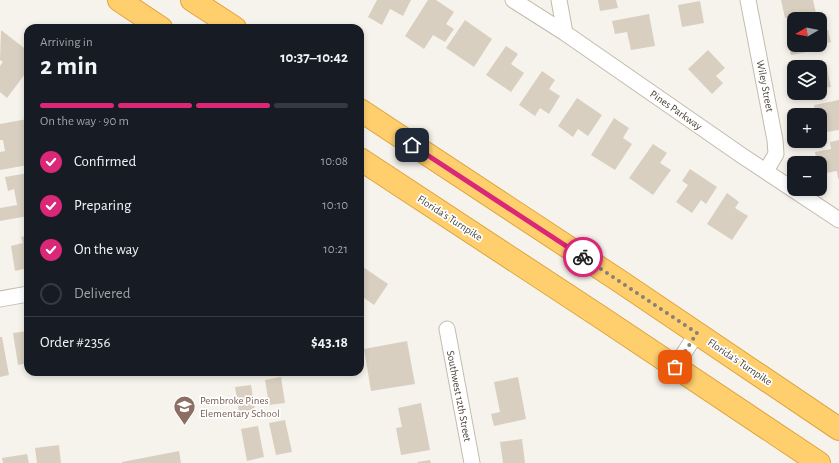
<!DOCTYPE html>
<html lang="en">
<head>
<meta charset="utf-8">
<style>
  body { margin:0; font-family:"Alegreya Sans",sans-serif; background:#20242c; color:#f1f3f6; height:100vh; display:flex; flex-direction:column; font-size:15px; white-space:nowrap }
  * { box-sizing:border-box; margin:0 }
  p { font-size:13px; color:#9ea1a6 }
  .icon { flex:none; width:22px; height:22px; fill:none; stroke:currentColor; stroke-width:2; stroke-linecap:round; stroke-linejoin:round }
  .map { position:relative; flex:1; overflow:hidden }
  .drawer { position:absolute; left:24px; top:24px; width:340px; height:352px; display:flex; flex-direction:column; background:#171b24; border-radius:12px; box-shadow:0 2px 6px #0003 }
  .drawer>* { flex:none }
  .needle { width:26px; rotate:261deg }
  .controls { position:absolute; left:787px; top:12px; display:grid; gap:8px }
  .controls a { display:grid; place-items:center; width:40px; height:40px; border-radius:8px; background:#171b24; box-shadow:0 2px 6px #0003; font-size:20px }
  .pin { position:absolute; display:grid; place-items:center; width:34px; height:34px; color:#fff; margin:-17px; border-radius:8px; box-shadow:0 2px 6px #0006 }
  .courier { position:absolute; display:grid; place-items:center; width:40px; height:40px; margin:-20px; border:3px solid #db2777; border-radius:50%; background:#fff; color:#222; box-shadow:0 1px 5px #0007 }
  .headline em { font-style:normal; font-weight:700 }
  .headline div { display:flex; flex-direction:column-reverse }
  .headline { display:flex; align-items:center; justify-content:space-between; height:68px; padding:0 16px }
  h1 { font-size:26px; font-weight:700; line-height:30px }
  .bar { display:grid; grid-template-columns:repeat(4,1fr); gap:6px 4px; align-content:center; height:48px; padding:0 16px }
  .bar i { height:5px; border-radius:3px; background:#363941 }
  .bar .active { background:#db2777 }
  .bar p { grid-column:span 4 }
  .line { display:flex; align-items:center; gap:10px; padding:0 16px; border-top:1px solid #363941 }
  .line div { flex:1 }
  ol { padding:0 16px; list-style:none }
  li { display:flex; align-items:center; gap:12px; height:44px }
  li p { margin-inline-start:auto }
  li .icon { padding:4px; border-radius:50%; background:#db2777; color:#fff; stroke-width:4 }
  li:last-child { color:#9ea1a6 }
  li i { width:22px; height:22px; border:2px solid #363941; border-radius:50% }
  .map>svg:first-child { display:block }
  .building { fill:#d8cfc1 }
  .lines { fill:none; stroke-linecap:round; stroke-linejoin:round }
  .minor-casing { stroke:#c2bbae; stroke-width:17 }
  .highway-casing { stroke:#e0a43c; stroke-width:24 }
  .minor { stroke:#fff; stroke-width:15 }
  .highway { stroke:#ffcf6e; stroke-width:22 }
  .done { stroke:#878178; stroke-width:4; stroke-dasharray:0 7.2 }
  .route { stroke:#db2777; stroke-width:5 }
  .labels { text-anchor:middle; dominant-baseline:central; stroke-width:3.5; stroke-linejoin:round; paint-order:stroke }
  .street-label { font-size:11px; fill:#4b4439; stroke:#fff }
  .education-label { font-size:11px; fill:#785e54; stroke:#fff; text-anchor:start }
</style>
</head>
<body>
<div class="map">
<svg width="839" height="463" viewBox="0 0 839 463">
  <rect width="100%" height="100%" fill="#f6f3ec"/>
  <path class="building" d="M377,0H411L403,16L390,9L382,25L368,17Z
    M428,0H436L454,12L446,24L454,29L445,42L433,35L424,49L405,36Z
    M598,0H616L618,8L600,11Z
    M781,0H813L816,13L785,18Z
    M700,1L704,23L682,27L678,5Z
    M649,14L655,46L631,50L627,32L615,34L612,21Z
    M465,20L492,39L474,67L446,48Z
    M1,30L28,51V70L7,98L0,92V66L3,62L0,60Z
    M828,30L831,42L822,44L823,49L791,55L788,42L794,40V45H820V31Z
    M506,46L518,54L511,64L524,73L511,92L486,75Z
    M708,50L725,68L716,76L723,83L712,94L688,69Z
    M827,68L831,87L822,88L824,95L800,99L799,93H820V69Z
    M542,71L555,80L549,89L560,96L549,114L540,108L535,116L519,105Z
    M577,98L602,115L588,136L578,129L573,137L558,126Z
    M839,100V130L820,133V115H815L814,105Z
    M614,118L629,128L623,138L632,144L615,170L591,155Z
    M27,119L28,126V165L0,170V152L5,151L3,140H0V124Z
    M839,140V178L838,179L837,171L826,173L825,164L820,165V163H817L815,152L831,149L830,142Z
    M653,144L667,153L660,163L671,170L653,195L629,178Z
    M690,169L717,187L706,204L701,200L692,213L676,202L688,185L682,181Z
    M28,173V216L0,221V208L17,205L14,189L8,191L5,177Z
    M727,193L739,202L735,208L748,216L732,240L707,224Z
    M25,236L26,243H28V268L15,271L11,246L23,243L21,237Z
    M360,265L388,284L374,305L360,295Z
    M28,331V363L18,365L13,333Z
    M0,337H2L9,375L0,377Z
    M407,341L415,384L371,391L364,349Z
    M281,377L285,403L269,405L265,380Z
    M518,377L526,419L494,426L491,414L500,412L494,382Z
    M251,385L255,410L239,412L235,387Z
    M421,403L430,450L401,455L396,428L402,427L398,408Z
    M285,420L292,452L276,455L269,423Z
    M258,426L264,457L247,461L241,429Z
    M522,439L525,463H503L500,442Z
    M59,445L61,463H37L35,448Z
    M179,451L181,463H122V462Z
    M27,454L29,463H3L2,458Z
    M430,460L431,463H418L417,462Z"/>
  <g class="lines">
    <defs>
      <path id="minor" d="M513,0L565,33L741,155L839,220
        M559,0L565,33
        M748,0L775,140L776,154L766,171
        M0,299L28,294
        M447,329L472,463
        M675,367L697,333"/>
      <path id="highway" d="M119,0L161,28
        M192,0L235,28
        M360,110L621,282L839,429
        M360,159L602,318L819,463"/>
    </defs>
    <use href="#minor" class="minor-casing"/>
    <use href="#highway" class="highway-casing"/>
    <use href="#minor" class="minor"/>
    <use href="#highway" class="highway"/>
  </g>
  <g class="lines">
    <path class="done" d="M583,257L697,333L675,367"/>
    <path class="route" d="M412,145L583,257"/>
  </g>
  <defs>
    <symbol id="school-pin" viewBox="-11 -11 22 30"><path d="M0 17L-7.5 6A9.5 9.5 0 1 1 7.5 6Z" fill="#8d6e63" stroke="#fff"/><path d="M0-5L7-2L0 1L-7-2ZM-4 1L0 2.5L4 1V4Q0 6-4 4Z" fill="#fff"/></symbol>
  </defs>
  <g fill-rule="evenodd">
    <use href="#school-pin" x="172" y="394" width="25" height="34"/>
  </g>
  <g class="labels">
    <g class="street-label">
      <text transform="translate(765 86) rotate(79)">Wiley Street</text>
      <text transform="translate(676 110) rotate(35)">Pines Parkway</text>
      <text transform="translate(450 218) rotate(33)">Florida's Turnpike</text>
      <text transform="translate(740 362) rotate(34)">Florida's Turnpike</text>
      <text transform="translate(459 396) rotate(79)">Southwest 12th Street</text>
    </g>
    <g class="education-label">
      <text x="200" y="400">Pembroke Pines<tspan x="200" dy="13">Elementary School</tspan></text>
    </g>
  </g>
</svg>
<div class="controls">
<a><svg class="needle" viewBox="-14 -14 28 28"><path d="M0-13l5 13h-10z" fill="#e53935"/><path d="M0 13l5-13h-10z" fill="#9ea1a6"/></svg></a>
<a><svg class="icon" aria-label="layers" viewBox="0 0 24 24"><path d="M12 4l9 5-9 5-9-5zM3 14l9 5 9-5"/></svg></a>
<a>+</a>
<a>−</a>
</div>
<div class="pin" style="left:675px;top:367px;background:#ea580c"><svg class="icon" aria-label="bag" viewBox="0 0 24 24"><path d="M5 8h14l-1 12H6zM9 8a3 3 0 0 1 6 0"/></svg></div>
<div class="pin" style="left:412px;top:145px;background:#1f2937"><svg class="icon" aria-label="home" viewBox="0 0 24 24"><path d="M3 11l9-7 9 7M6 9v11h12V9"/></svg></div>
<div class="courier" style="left:583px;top:257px"><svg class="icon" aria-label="bike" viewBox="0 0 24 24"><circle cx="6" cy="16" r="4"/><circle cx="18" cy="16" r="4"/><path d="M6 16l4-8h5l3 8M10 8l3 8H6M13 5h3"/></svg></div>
<section class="drawer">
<div class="headline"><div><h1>2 min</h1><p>Arriving in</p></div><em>10:37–10:42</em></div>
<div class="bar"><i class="active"></i><i class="active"></i><i class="active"></i><i></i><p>On the way · 90 m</p></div>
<ol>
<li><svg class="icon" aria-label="check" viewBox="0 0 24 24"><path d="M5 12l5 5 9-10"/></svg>Confirmed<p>10:08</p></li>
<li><svg class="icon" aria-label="check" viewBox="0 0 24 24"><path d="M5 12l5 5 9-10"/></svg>Preparing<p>10:10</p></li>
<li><svg class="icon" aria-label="check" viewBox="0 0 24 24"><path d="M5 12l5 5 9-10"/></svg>On the way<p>10:21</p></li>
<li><i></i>Delivered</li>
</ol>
<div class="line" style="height:52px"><div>Order #2356</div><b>$43.18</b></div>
</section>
</div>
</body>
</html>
